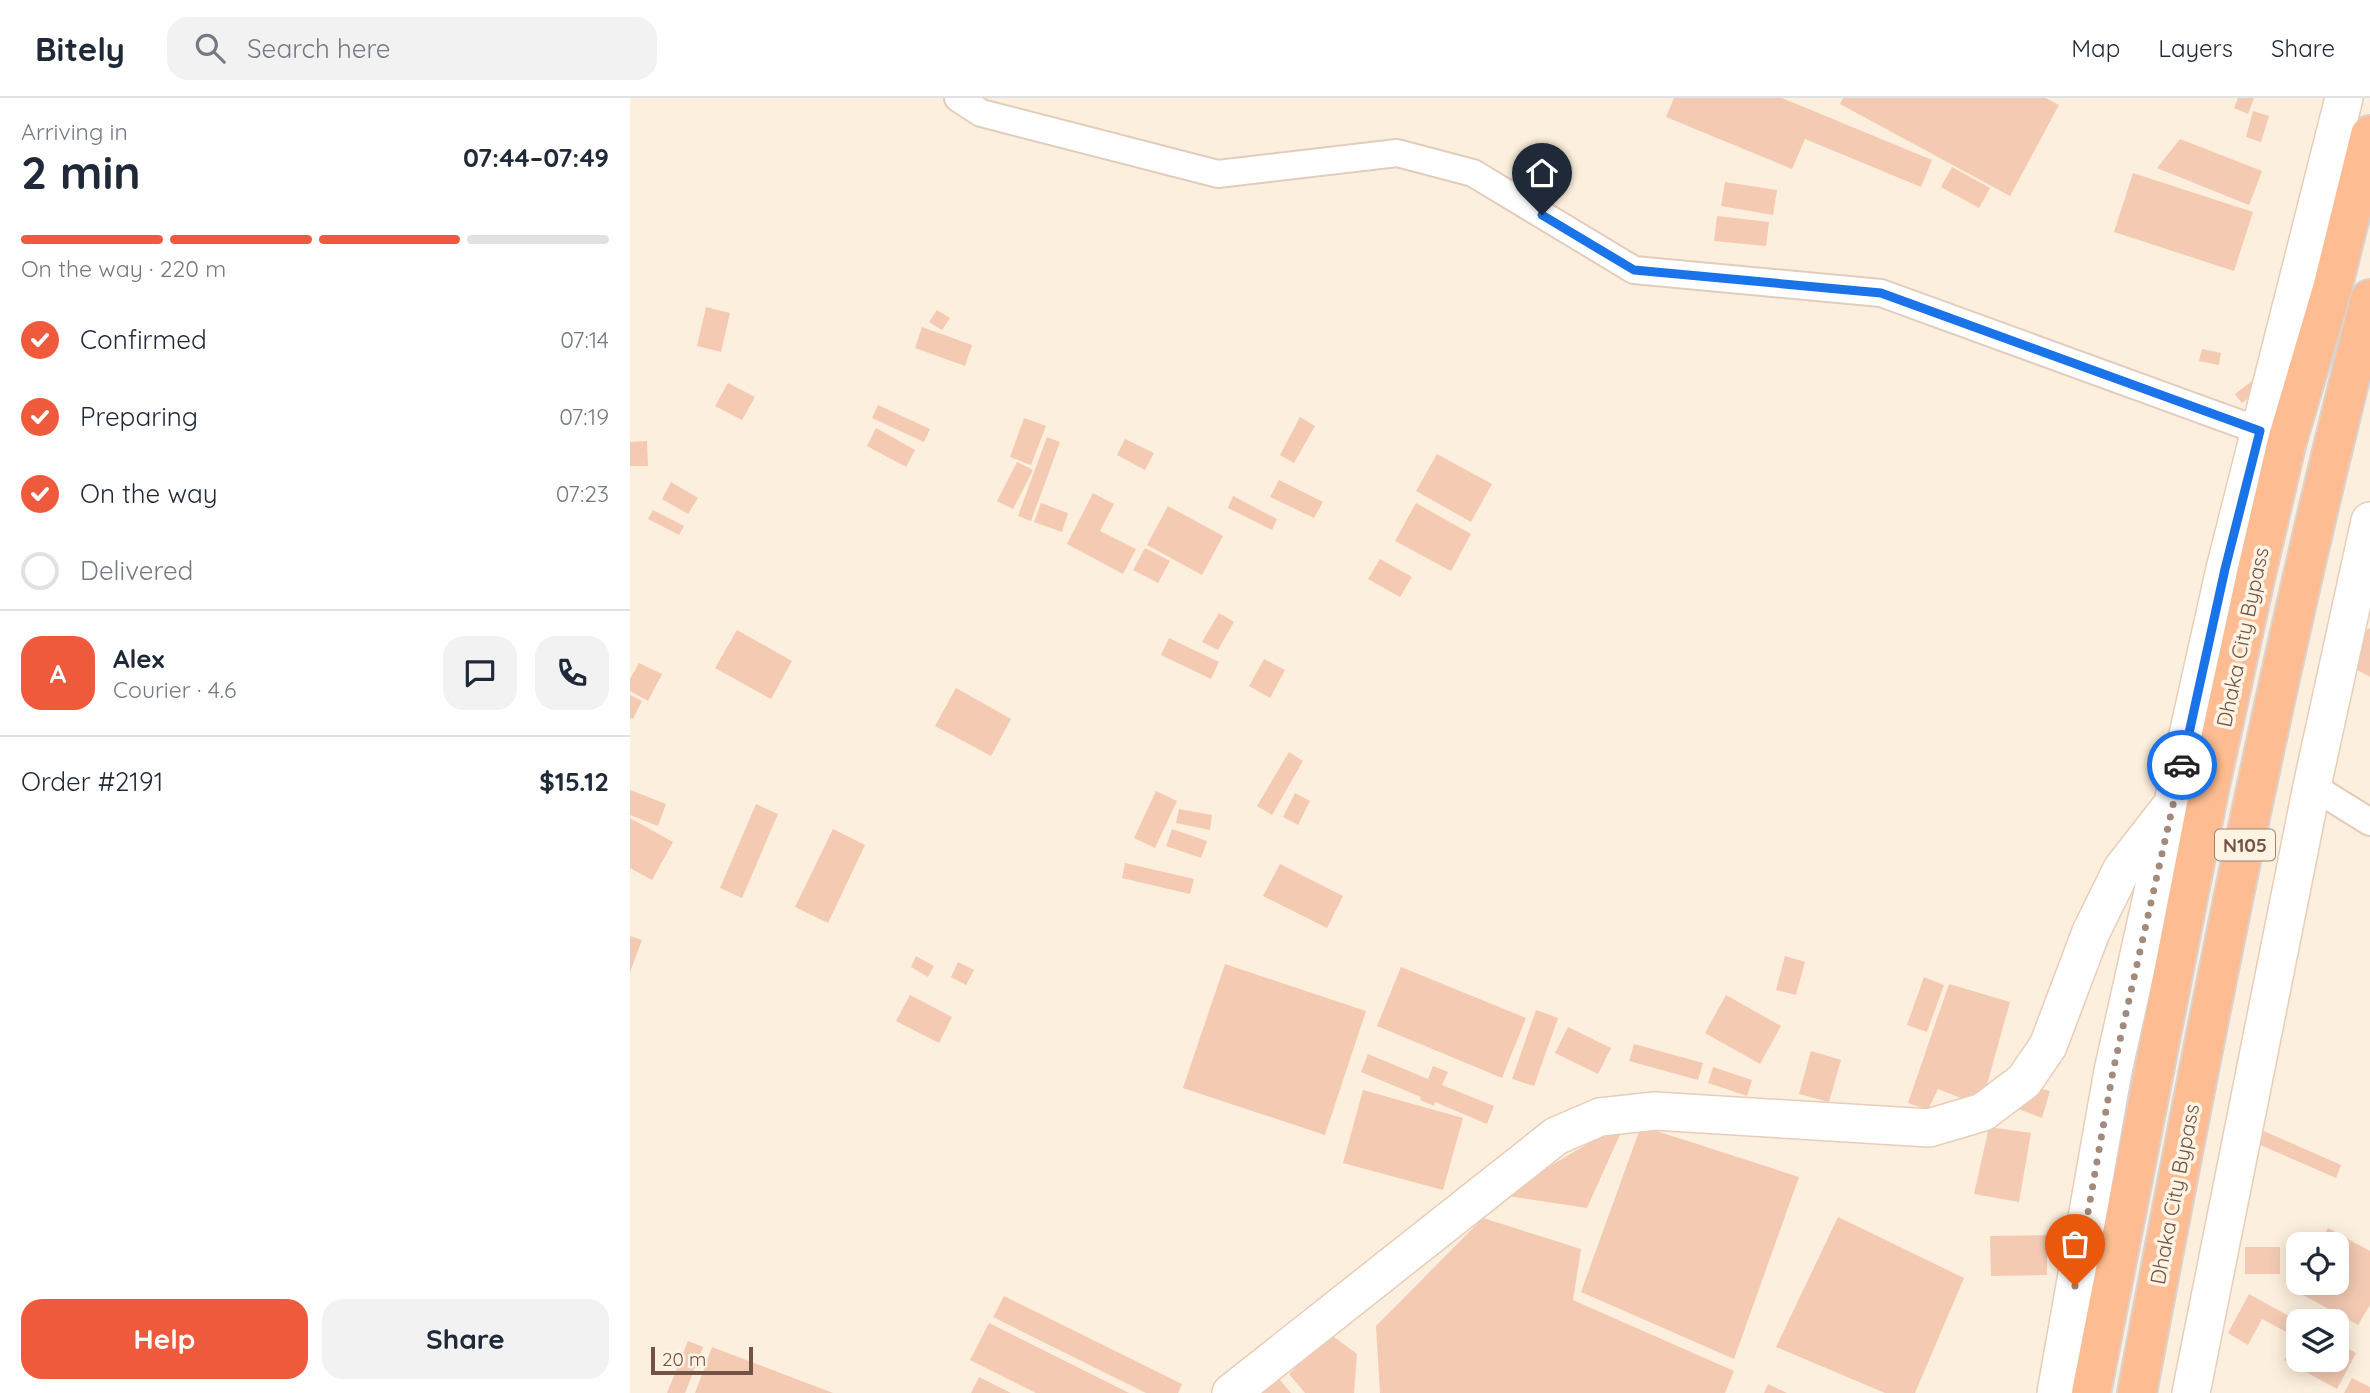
<!DOCTYPE html>
<html lang="en">
<head>
<meta charset="utf-8">
<style>
  body { margin:0; font-family:Quicksand,sans-serif; background:#f2f2f3; color:#1f2937; height:100vh; display:flex; flex-direction:column; font-size:26px; white-space:nowrap }
  * { box-sizing:border-box; margin:0 }
  p { font-size:23px; color:#747a83 }
  .icon { flex:none; width:38px; height:38px; fill:none; stroke:currentColor; stroke-width:2; stroke-linecap:round; stroke-linejoin:round }
  .map { position:relative; flex:1; overflow:hidden }
  .drawer { display:flex; flex-direction:column; background:#fff; width:630px }
  .drawer>* { flex:none }
  .fabs { position:absolute; left:1656px; top:1134px; display:grid; gap:14px }
  .fabs a { display:grid; place-items:center; width:63px; height:63px; border-radius:14px; background:#fff; box-shadow:0 4px 18px #0003; font-size:35px }
  .scale { position:absolute; left:21px; bottom:18px; width:102px; box-sizing:border-box; padding-left:7px; border:4px solid #735345; border-top:0; font-size:19px; line-height:24px; white-space:nowrap; color:#735345; -webkit-text-stroke:5px #fff3e4; paint-order:stroke }
  .pin { position:absolute; display:grid; place-items:center; width:60px; height:60px; color:#fff; margin:-72px -30px; border-radius:50% 50% 50% 0; rotate:-45deg; box-shadow:0 0 7px #0007 }
  .pin .icon { rotate:45deg }
  .courier { position:absolute; display:grid; place-items:center; width:70px; height:70px; margin:-35px; border:5px solid #1a73e8; border-radius:50%; background:#fff; color:#222; box-shadow:0 2px 9px #0007 }
  .overview em { font-style:normal; font-weight:700 }
  .overview div { display:flex; flex-direction:column-reverse }
  .overview { display:flex; align-items:center; justify-content:space-between; height:119px; padding:0 21px }
  h1 { font-size:46px; font-weight:700; line-height:52px }
  .bar { display:grid; grid-template-columns:repeat(4,1fr); gap:10px 7px; align-content:center; height:84px; padding:0 21px }
  .bar i { height:9px; border-radius:5px; background:#e0e1e3 }
  .bar .on { background:#ee5a3b }
  .bar p { grid-column:span 4 }
  .line { display:flex; align-items:center; gap:18px; padding:0 21px; border-top:2px solid #e0e1e3 }
  .line div { flex:1 }
  .round { display:grid; place-items:center; flex:none; width:74px; height:74px; border-radius:21px; background:#f2f2f3 }
  ol { padding:0 21px; list-style:none }
  li { display:flex; align-items:center; gap:21px; height:77px }
  li p { margin-inline-start:auto }
  li .icon { padding:7px; border-radius:50%; background:#ee5a3b; color:#fff; stroke-width:4 }
  li:last-child { color:#747a83 }
  li i { width:38px; height:38px; border:4px solid #e0e1e3; border-radius:50% }
  .primary-button { display:flex; gap:14px; margin-top:auto; padding:14px 21px }
  .primary-button a { flex:1; height:80px; border-radius:21px; background:#ee5a3b; color:#fff; font-size:28px; font-weight:700; line-height:80px; text-align:center }
  .primary-button a+a { background:#f2f2f3; color:#1f2937 }
  header { display:flex; align-items:center; gap:42px; box-sizing:border-box; height:98px; padding:0 35px; background:#fff; border-bottom:2px solid #e0e1e3 }
  header strong { font-size:33px }
  nav { display:flex; gap:38px; margin-inline-start:auto; font-size:24px }
  .search { width:490px; height:63px; background:#f2f2f3; display:flex; align-items:center; gap:18px; box-sizing:border-box; padding:0 24px; border-radius:21px; color:#747a83; font-size:26px }
  main { display:flex; flex:1; min-height:0 }
  .map>svg:first-child { display:block }
  .building { fill:#f4cab3 }
  .lines { fill:none; stroke-linecap:round; stroke-linejoin:round }
  .minor-casing { stroke:#e3ccbc; stroke-width:30 }
  .secondary-casing { stroke:#e8cdb9; stroke-width:40 }
  .trunk-casing { stroke:#dbd2cf; stroke-width:42 }
  .minor { stroke:#fff; stroke-width:26 }
  .secondary { stroke:#fff; stroke-width:37 }
  .trunk { stroke:#fdbc91; stroke-width:38 }
  .done { stroke:#a38a7a; stroke-width:7; stroke-dasharray:0 12.6 }
  .route { stroke:#1a73e8; stroke-width:9 }
  .labels { text-anchor:middle; dominant-baseline:central; stroke-width:7; stroke-linejoin:round; paint-order:stroke }
  .shield { fill:#fff3e4; stroke:#9d8375; stroke-width:2 }
  .shield-label { font-size:19px; font-weight:bold; fill:#735345 }
  .street-label { font-size:21px; fill:#735345; stroke:#fff3e4 }
</style>
</head>
<body>
<header>
<strong>Bitely</strong>
<div class="search"><svg class="icon" aria-label="search" viewBox="0 0 24 24"><circle cx="10" cy="10" r="6"/><path d="M15 15l6 6"/></svg>Search here</div>
<nav><a>Map</a><a>Layers</a><a>Share</a></nav>
</header>
<main>
<section class="drawer">
<div class="overview"><div><h1>2 min</h1><p>Arriving in</p></div><em>07:44–07:49</em></div>
<div class="bar"><i class="on"></i><i class="on"></i><i class="on"></i><i></i><p>On the way · 220 m</p></div>
<ol>
<li><svg class="icon" aria-label="check" viewBox="0 0 24 24"><path d="M5 12l5 5 9-10"/></svg>Confirmed<p>07:14</p></li>
<li><svg class="icon" aria-label="check" viewBox="0 0 24 24"><path d="M5 12l5 5 9-10"/></svg>Preparing<p>07:19</p></li>
<li><svg class="icon" aria-label="check" viewBox="0 0 24 24"><path d="M5 12l5 5 9-10"/></svg>On the way<p>07:23</p></li>
<li><i></i>Delivered</li>
</ol>
<div class="line" style="height:126px"><b class="round" style="background:#ee5a3b;color:#fff">A</b><div><b>Alex</b><p>Courier · 4.6</p></div><a class="round"><svg class="icon" aria-label="chat" viewBox="0 0 24 24"><path d="M4 5h16v11H9l-5 4z"/></svg></a><a class="round"><svg class="icon" aria-label="phone" viewBox="0 0 24 24"><path d="M5 4h4l2 5-3 2q2 4 5 5l2-3 5 2v4C11 20 4 13 5 4z"/></svg></a></div>
<div class="line" style="height:91px"><div>Order #2191</div><b>$15.12</b></div>
<div class="primary-button"><a>Help</a><a>Share</a></div>
</section>
<div class="map">
<svg width="1740" height="1295" viewBox="0 0 1740 1295">
  <rect width="100%" height="100%" fill="#fdefdd"/>
  <path class="building" d="M1044,0H1152L1302,62L1291,89L1175,41L1162,71L1036,19Z
    M1213,0H1416L1429,7L1380,98L1210,6Z
    M1608,0H1624L1618,16L1604,10Z
    M1623,13L1639,18L1631,44L1616,39Z
    M1550,41L1632,73L1619,107L1527,70Z
    M1322,69L1360,90L1349,110L1311,89Z
    M1503,75L1623,114L1604,173L1484,134Z
    M1095,84L1147,92L1143,117L1091,108Z
    M1087,118L1139,124L1136,148L1084,143Z
    M76,209L100,215L91,254L67,248Z
    M307,212L320,220L312,232L299,224Z
    M292,229L342,247L335,268L285,250Z
    M1572,251L1591,255L1589,267L1569,263Z
    M1622,283L1629,292L1612,305L1605,296Z
    M98,285L125,299L112,322L85,308Z
    M248,307L300,331L294,344L242,320Z
    M670,319L685,328L664,365L650,357Z
    M394,320L416,328L401,367L380,359Z
    M246,330L285,352L276,369L237,348Z
    M417,339L430,344L401,423L388,418Z
    M495,341L524,355L515,372L487,357Z
    M17,343L18,368H0V344Z
    M807,356L862,386L841,424L786,393Z
    M387,364L403,372L383,411L367,403Z
    M649,382L693,404L684,420L640,399Z
    M41,384L68,400L58,416L32,401Z
    M463,395L484,406L470,433L506,451L493,476L437,446Z
    M603,398L647,421L642,432L598,410Z
    M411,405L438,415L432,434L404,424Z
    M786,405L841,436L821,473L765,443Z
    M538,408L593,438L572,477L517,447Z
    M23,412L54,428L49,437L18,421Z
    M515,450L540,463L528,485L503,472Z
    M750,461L782,479L770,499L738,481Z
    M589,515L604,524L588,552L572,544Z
    M1738,530L1740,531V579L1718,567Z
    M107,532L162,563L141,601L85,570Z
    M539,540L589,564L581,581L531,557Z
    M634,561L655,572L640,600L619,588Z
    M9,565L32,576L18,603L0,593V581Z
    M326,590L381,621L361,658L305,628Z
    M0,597L12,603L3,621L0,620Z
    M659,654L673,663L642,717L627,708Z
    M0,692L36,706L28,728L0,717Z
    M526,693L547,703L525,750L504,740Z
    M665,695L680,703L668,727L653,719Z
    M126,706L148,716L112,800L90,790Z
    M549,711L582,717L580,732L546,725Z
    M0,720L43,744L22,782L0,770Z
    M203,731L235,747L198,825L165,809Z
    M542,731L577,743L571,760L536,748Z
    M495,765L564,781L560,796L492,780Z
    M650,766L713,798L697,830L633,798Z
    M0,838L12,842L0,874Z
    M286,858L304,868L298,879L281,869Z
    M1155,858L1175,864L1166,897L1146,892Z
    M328,864L344,872L336,887L321,879Z
    M595,866L736,913L695,1037L553,990Z
    M771,869L896,920L872,980L747,928Z
    M1294,879L1314,887L1297,934L1277,927Z
    M1319,886L1380,904L1356,990L1333,1001L1308,991L1298,1012L1278,1005Z
    M280,897L322,919L309,945L266,923Z
    M1096,897L1151,928L1130,966L1075,935Z
    M906,912L928,920L904,988L882,981Z
    M938,929L981,950L968,976L925,955Z
    M1004,946L1073,965L1068,982L999,963Z
    M1181,953L1211,962L1199,1004L1169,996Z
    M738,956L798,981L803,968L818,974L812,987L864,1008L857,1026L805,1004L804,1008L790,1002L791,999L731,974Z
    M1083,969L1122,982L1117,998L1078,985Z
    M1396,987L1420,993L1412,1020L1378,1007Z
    M733,992L833,1020L813,1092L713,1065Z
    M996,1023L957,1110L871,1097Z
    M1011,1028L1169,1079L1104,1261L951,1194Z
    M1359,1029L1401,1035L1389,1104L1344,1096Z
    M1627,1030L1711,1067L1706,1080L1621,1043Z
    M1208,1119L1334,1180L1285,1295H1255L1146,1249Z
    M853,1120L951,1151L943,1202L1104,1273L1095,1295H750L746,1228Z
    M1698,1130L1740,1153V1207L1728,1227L1664,1192L1668,1185H1706V1146H1689Z
    M1417,1137V1177L1361,1178L1360,1138Z
    M1615,1149H1650V1176H1615Z
    M1619,1196L1668,1223V1262H1706V1244L1726,1255L1707,1291L1654,1262L1667,1240L1632,1221L1618,1247L1598,1235Z
    M374,1198L552,1286L548,1295H516L363,1219Z
    M359,1225L499,1295H406L340,1262Z
    M700,1236L727,1256L724,1295H675L659,1276Z
    M58,1243L73,1249L55,1295H37Z
    M82,1249L203,1295H65Z
    M644,1275L661,1295H620Z
    M349,1279L381,1295H341Z
    M1722,1280L1740,1289V1295H1714Z
    M1138,1286L1157,1295H1134Z"/>
  <g class="lines">
    <defs>
      <path id="minor" d="M328,0L351,15L588,76L767,55L843,75L1004,172L1251,195L1630,333
        M1682,688L1740,724"/>
      <path id="secondary" d="M601,1295L926,1038L970,1019L1025,1013L1299,1030L1353,1014L1394,983L1418,948L1461,834L1492,771L1538,712
        M1426,1295L1483,973L1595,471L1714,0
        M1561,1295L1682,688L1740,423"/>
      <path id="trunk" d="M1461,1295L1579,692L1626,476L1657,343L1702,191L1740,37
        M1507,1295C1576,929 1647,562 1740,201"/>
    </defs>
    <use href="#minor" class="minor-casing"/>
    <use href="#secondary" class="secondary-casing"/>
    <use href="#trunk" class="trunk-casing"/>
    <use href="#minor" class="minor"/>
    <use href="#secondary" class="secondary"/>
    <use href="#trunk" class="trunk"/>
  </g>
  <g class="lines">
    <path class="done" d="M1445,1188L1483,973L1552,667"/>
    <path class="route" d="M912,117L1004,172L1251,195L1630,333L1595,471L1552,667"/>
  </g>
  <g class="labels">
    <rect class="shield" x="1585" y="731.5" width="60" height="31" rx="5"/>
    <g class="shield-label">
      <text x="1615" y="747">N105</text>
    </g>
    <g class="street-label">
      <text transform="translate(1612 539) rotate(-78)">Dhaka City Bypass</text>
      <text transform="translate(1544 1096) rotate(-79)">Dhaka City Bypass</text>
    </g>
  </g>
</svg>
<div class="fabs">
<a><svg class="icon" aria-label="locate" viewBox="0 0 24 24"><circle cx="12" cy="12" r="6"/><path d="M12 2v4M12 18v4M2 12h4M18 12h4"/></svg></a>
<a><svg class="icon" aria-label="layers" viewBox="0 0 24 24"><path d="M12 4l9 5-9 5-9-5zM3 14l9 5 9-5"/></svg></a>
</div>
<div class="scale">20 m</div>
<div class="pin" style="left:1445px;top:1188px;background:#ea580c"><svg class="icon" aria-label="bag" viewBox="0 0 24 24"><path d="M5 8h14l-1 12H6zM9 8a3 3 0 0 1 6 0"/></svg></div>
<div class="pin" style="left:912px;top:117px;background:#1f2937"><svg class="icon" aria-label="home" viewBox="0 0 24 24"><path d="M3 11l9-7 9 7M6 9v11h12V9"/></svg></div>
<div class="courier" style="left:1552px;top:667px"><svg class="icon" aria-label="car" viewBox="0 0 24 24"><path d="M5 17H2v-5l4-1 3-4h7l3 4 3 1v5h-3M9 17h6M6 11h13"/><circle cx="7" cy="17" r="2"/><circle cx="17" cy="17" r="2"/></svg></div>
</div>
</main>
</body>
</html>
